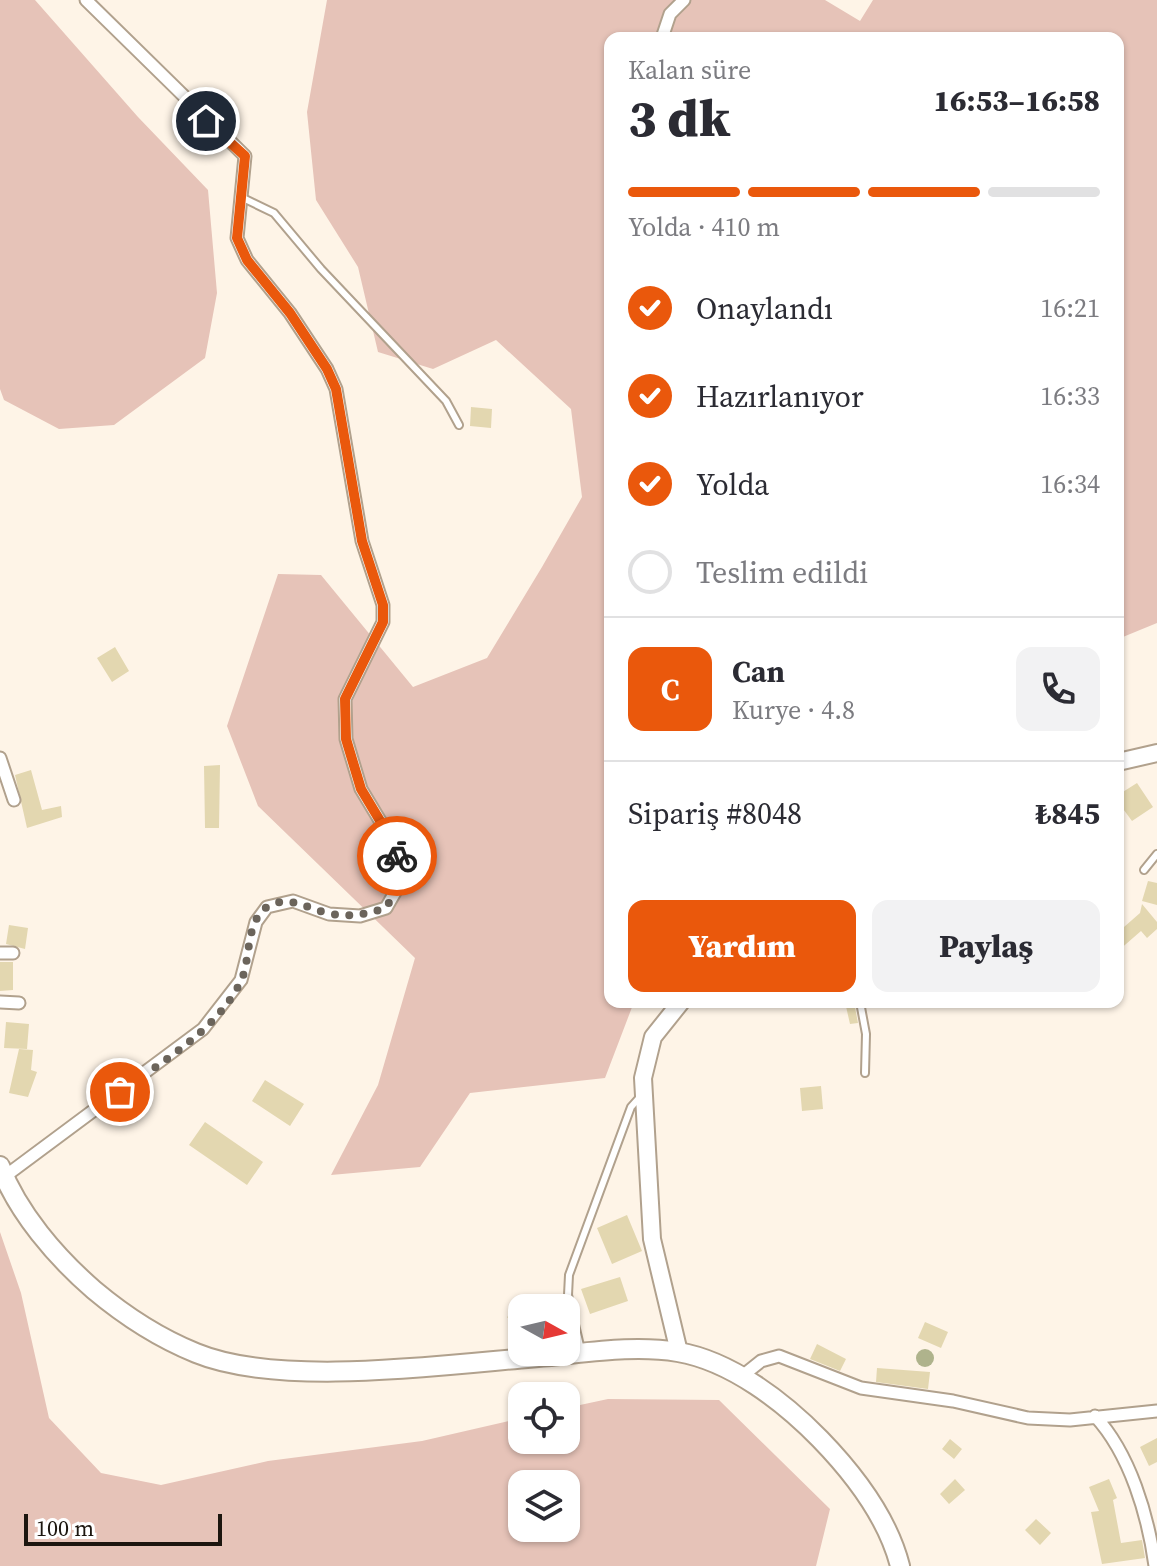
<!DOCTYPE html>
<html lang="tr">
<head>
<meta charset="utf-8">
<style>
  body { margin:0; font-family:"Source Serif 4",serif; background:#f2f2f3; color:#2b2b33; height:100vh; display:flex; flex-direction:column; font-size:30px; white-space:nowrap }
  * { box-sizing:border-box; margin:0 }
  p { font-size:26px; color:#7c7c81 }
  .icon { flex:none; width:44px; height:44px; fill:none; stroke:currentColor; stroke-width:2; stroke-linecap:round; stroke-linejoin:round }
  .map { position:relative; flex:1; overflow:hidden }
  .sheet { position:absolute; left:604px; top:32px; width:520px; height:976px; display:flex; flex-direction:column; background:#fff; border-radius:16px; box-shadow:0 2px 6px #0004 }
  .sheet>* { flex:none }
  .needle { width:52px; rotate:98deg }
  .controls { position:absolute; left:508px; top:1294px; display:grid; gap:16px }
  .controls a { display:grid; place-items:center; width:72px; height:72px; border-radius:16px; background:#fff; box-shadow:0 2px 6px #0004; font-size:40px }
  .scale { position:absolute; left:24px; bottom:20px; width:198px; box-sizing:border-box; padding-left:8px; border:4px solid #1c160f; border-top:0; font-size:22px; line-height:28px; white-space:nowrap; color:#1c160f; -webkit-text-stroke:6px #fff; paint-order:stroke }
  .pin { position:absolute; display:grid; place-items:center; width:68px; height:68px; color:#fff; margin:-34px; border:4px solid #fff; border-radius:50%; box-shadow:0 2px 8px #0007 }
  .courier { position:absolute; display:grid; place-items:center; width:80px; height:80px; margin:-40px; border:6px solid #ea580c; border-radius:50%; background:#fff; color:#222; box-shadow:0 2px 10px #0007 }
  .summary em { font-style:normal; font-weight:800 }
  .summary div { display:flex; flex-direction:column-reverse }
  .summary { display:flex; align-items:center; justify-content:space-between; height:136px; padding:0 24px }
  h1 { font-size:52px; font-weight:800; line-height:60px }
  .bar { display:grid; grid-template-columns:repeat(4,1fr); gap:12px 8px; align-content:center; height:96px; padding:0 24px }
  .bar i { height:10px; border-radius:6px; background:#e1e1e2 }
  .bar .selected { background:#ea580c }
  .bar p { grid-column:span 4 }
  .line { display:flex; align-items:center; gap:20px; padding:0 24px; border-top:2px solid #e1e1e2 }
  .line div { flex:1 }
  .round { display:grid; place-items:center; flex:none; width:84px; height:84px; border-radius:16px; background:#f2f2f3 }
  ol { padding:0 24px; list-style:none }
  li { display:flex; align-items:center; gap:24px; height:88px }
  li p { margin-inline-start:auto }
  li .icon { padding:8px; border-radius:50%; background:#ea580c; color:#fff; stroke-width:4 }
  li:last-child { color:#7c7c81 }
  li i { width:44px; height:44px; border:4px solid #e1e1e2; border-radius:50% }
  .button { display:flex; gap:16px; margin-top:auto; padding:16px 24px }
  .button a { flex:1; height:92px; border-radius:16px; background:#ea580c; color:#fff; font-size:32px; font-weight:800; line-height:92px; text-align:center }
  .button a+a { background:#f2f2f3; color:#2b2b33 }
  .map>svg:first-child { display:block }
  .green { fill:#e6c3b8; fill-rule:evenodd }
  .water { fill:#afb38c }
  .building { fill:#e3d7b0 }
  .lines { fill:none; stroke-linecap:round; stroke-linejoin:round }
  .service-casing { stroke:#b1a18d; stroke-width:10 }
  .minor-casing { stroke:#b1a18d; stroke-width:15 }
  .secondary-casing { stroke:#b1a18d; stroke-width:20 }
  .primary-casing { stroke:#b1a18d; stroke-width:22 }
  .service { stroke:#fff; stroke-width:6 }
  .minor { stroke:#fff; stroke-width:11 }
  .secondary { stroke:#fff; stroke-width:16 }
  .primary { stroke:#fff; stroke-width:18 }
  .done { stroke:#6b645b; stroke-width:8; stroke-dasharray:0 14.4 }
  .route { stroke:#ea580c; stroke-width:10 }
</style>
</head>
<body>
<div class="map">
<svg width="1157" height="1566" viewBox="0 0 1157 1566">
  <rect width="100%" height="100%" fill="#fef4e7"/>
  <path class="green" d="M0,0H35L138,117L208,190L217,293L205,358L114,425L59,429L4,400L0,389Z
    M327,0H825L860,21L873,0H1157V623L1118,639V38H610V1002H634L605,1078L470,1093L420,1167L331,1175L378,1085L415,958L258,806L227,726L278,574L321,575L413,687L487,658L542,567L582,497L571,409L496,340L433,369L378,352L358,267L316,200L307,112Z
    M0,1232L21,1293L49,1418L101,1473L161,1485L268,1461L422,1441L522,1418V1440H566V1408L608,1399L719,1400L830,1509L816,1566H0ZM522,1484H566V1528H522Z"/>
  <path class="water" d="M916 1358a9 9 0 1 1 18 0a9 9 0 1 1-18 0Z"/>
  <path class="building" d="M471,407L492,409L491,428L470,426Z
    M115,647L129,671L112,682L97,658Z
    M220,765L219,828H205L204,766Z
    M31,770L42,810L61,806L62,817L27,828L15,775Z
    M1137,783L1153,807L1132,821L1118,802V795Z
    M1148,881L1157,883V905L1142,901Z
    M1142,904L1157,922V929L1147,938L1141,931L1118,951V920L1124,927L1140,913Z
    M9,925L28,928L25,949L6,944Z
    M0,962H13V990L0,991Z
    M845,1002H854L858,1023L850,1024Z
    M6,1022L29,1024L27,1049L4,1048Z
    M19,1049L33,1050L31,1070L37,1072L28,1097L9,1093Z
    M265,1080L304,1104L290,1126L252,1101Z
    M821,1086L823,1109L802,1111L800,1088Z
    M205,1122L263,1162L247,1185L189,1145Z
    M627,1215L642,1251L612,1264L597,1228Z
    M620,1277L628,1301L590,1314L581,1289Z
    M522,1305V1336L507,1317Z
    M925,1322L948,1332L941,1348L918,1338Z
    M817,1344L846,1359L840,1371L810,1359Z
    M877,1368L930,1372L928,1389L876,1382Z
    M1157,1438V1462L1149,1466L1140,1447Z
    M950,1439L962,1449L954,1459L942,1449Z
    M955,1479L965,1490L949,1504L940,1494Z
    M1109,1479L1117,1498L1113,1500L1121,1543L1142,1540L1145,1558L1102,1564L1091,1512L1099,1511L1089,1487Z
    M1036,1519L1051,1533L1040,1545L1025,1530Z"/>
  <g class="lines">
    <defs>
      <path id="service" d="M243,198L274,213L321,269L446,401L459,425
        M1144,870L1157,854
        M860,1002L866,1034L865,1073
        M581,1350L568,1295L569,1275L631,1107L640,1097"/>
      <path id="minor" d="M662,38L670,14L684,0
        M0,758L14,800
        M0,953H13
        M0,1002L19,1003
        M4,1177L203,1029L241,980L256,922L267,907L293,901L329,914L360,916L386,908L398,887L399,865L391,839L361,789L346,739L345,699L383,622V605L362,541L336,389L327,369L290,313L247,260L237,238L245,156L86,0
        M741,1377L761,1361L779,1356L861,1388L953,1401L1028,1418L1070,1420L1157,1411
        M1095,1416C1130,1454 1148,1515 1155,1566"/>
      <path id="secondary" d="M1118,762L1157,753
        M679,1352L652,1239L643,1078L653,1037L681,1002"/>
      <path id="primary" d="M0,1166C18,1213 56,1257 94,1290C125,1316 159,1338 196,1353C283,1389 456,1363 551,1356C592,1352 636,1345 678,1352C731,1361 784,1402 820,1439C854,1474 888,1519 900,1566"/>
    </defs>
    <use href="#service" class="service-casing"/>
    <use href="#minor" class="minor-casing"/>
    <use href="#secondary" class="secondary-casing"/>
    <use href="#primary" class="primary-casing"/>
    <use href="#service" class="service"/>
    <use href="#minor" class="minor"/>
    <use href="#secondary" class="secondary"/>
    <use href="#primary" class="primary"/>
  </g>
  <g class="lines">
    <path class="done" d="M120,1092C162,1062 218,1029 241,981C251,960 245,922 267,907C290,893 310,911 332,914C351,917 367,914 386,908L398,887L397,856"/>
    <path class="route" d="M206,121L245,156L237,238L247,260L290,313L327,369L336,389L362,541L383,605V622L345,699L346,739L361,789L391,839L397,856"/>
  </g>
</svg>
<div class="controls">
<a><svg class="needle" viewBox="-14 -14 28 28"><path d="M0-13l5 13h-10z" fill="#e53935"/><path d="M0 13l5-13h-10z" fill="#7c7c81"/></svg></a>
<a><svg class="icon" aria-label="locate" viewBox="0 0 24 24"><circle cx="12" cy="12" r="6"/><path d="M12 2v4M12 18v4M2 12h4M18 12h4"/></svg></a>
<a><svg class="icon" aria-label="layers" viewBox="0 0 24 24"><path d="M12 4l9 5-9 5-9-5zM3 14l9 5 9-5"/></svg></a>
</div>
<div class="scale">100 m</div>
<div class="pin" style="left:120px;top:1092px;background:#ea580c"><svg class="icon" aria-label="bag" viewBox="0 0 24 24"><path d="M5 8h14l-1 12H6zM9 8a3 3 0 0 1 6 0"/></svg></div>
<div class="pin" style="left:206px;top:121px;background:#1f2937"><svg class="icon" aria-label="home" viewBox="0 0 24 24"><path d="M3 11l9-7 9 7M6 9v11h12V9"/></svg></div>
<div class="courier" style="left:397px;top:856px"><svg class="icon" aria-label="bike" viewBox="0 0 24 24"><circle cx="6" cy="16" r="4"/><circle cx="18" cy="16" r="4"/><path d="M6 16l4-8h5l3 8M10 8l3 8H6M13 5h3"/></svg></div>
<section class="sheet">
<div class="summary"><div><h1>3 dk</h1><p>Kalan süre</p></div><em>16:53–16:58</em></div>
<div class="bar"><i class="selected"></i><i class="selected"></i><i class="selected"></i><i></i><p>Yolda · 410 m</p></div>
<ol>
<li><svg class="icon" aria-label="check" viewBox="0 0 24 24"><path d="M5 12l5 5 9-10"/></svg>Onaylandı<p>16:21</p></li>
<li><svg class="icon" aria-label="check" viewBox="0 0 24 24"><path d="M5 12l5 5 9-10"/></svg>Hazırlanıyor<p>16:33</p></li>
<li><svg class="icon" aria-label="check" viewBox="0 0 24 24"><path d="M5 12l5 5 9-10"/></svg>Yolda<p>16:34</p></li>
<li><i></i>Teslim edildi</li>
</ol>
<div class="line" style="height:144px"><b class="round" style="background:#ea580c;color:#fff">C</b><div><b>Can</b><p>Kurye · 4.8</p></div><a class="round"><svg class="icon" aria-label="phone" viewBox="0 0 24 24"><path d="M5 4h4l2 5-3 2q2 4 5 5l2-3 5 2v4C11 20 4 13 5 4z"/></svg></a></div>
<div class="line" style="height:104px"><div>Sipariş #8048</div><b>₺845</b></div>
<div class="button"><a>Yardım</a><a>Paylaş</a></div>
</section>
</div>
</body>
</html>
